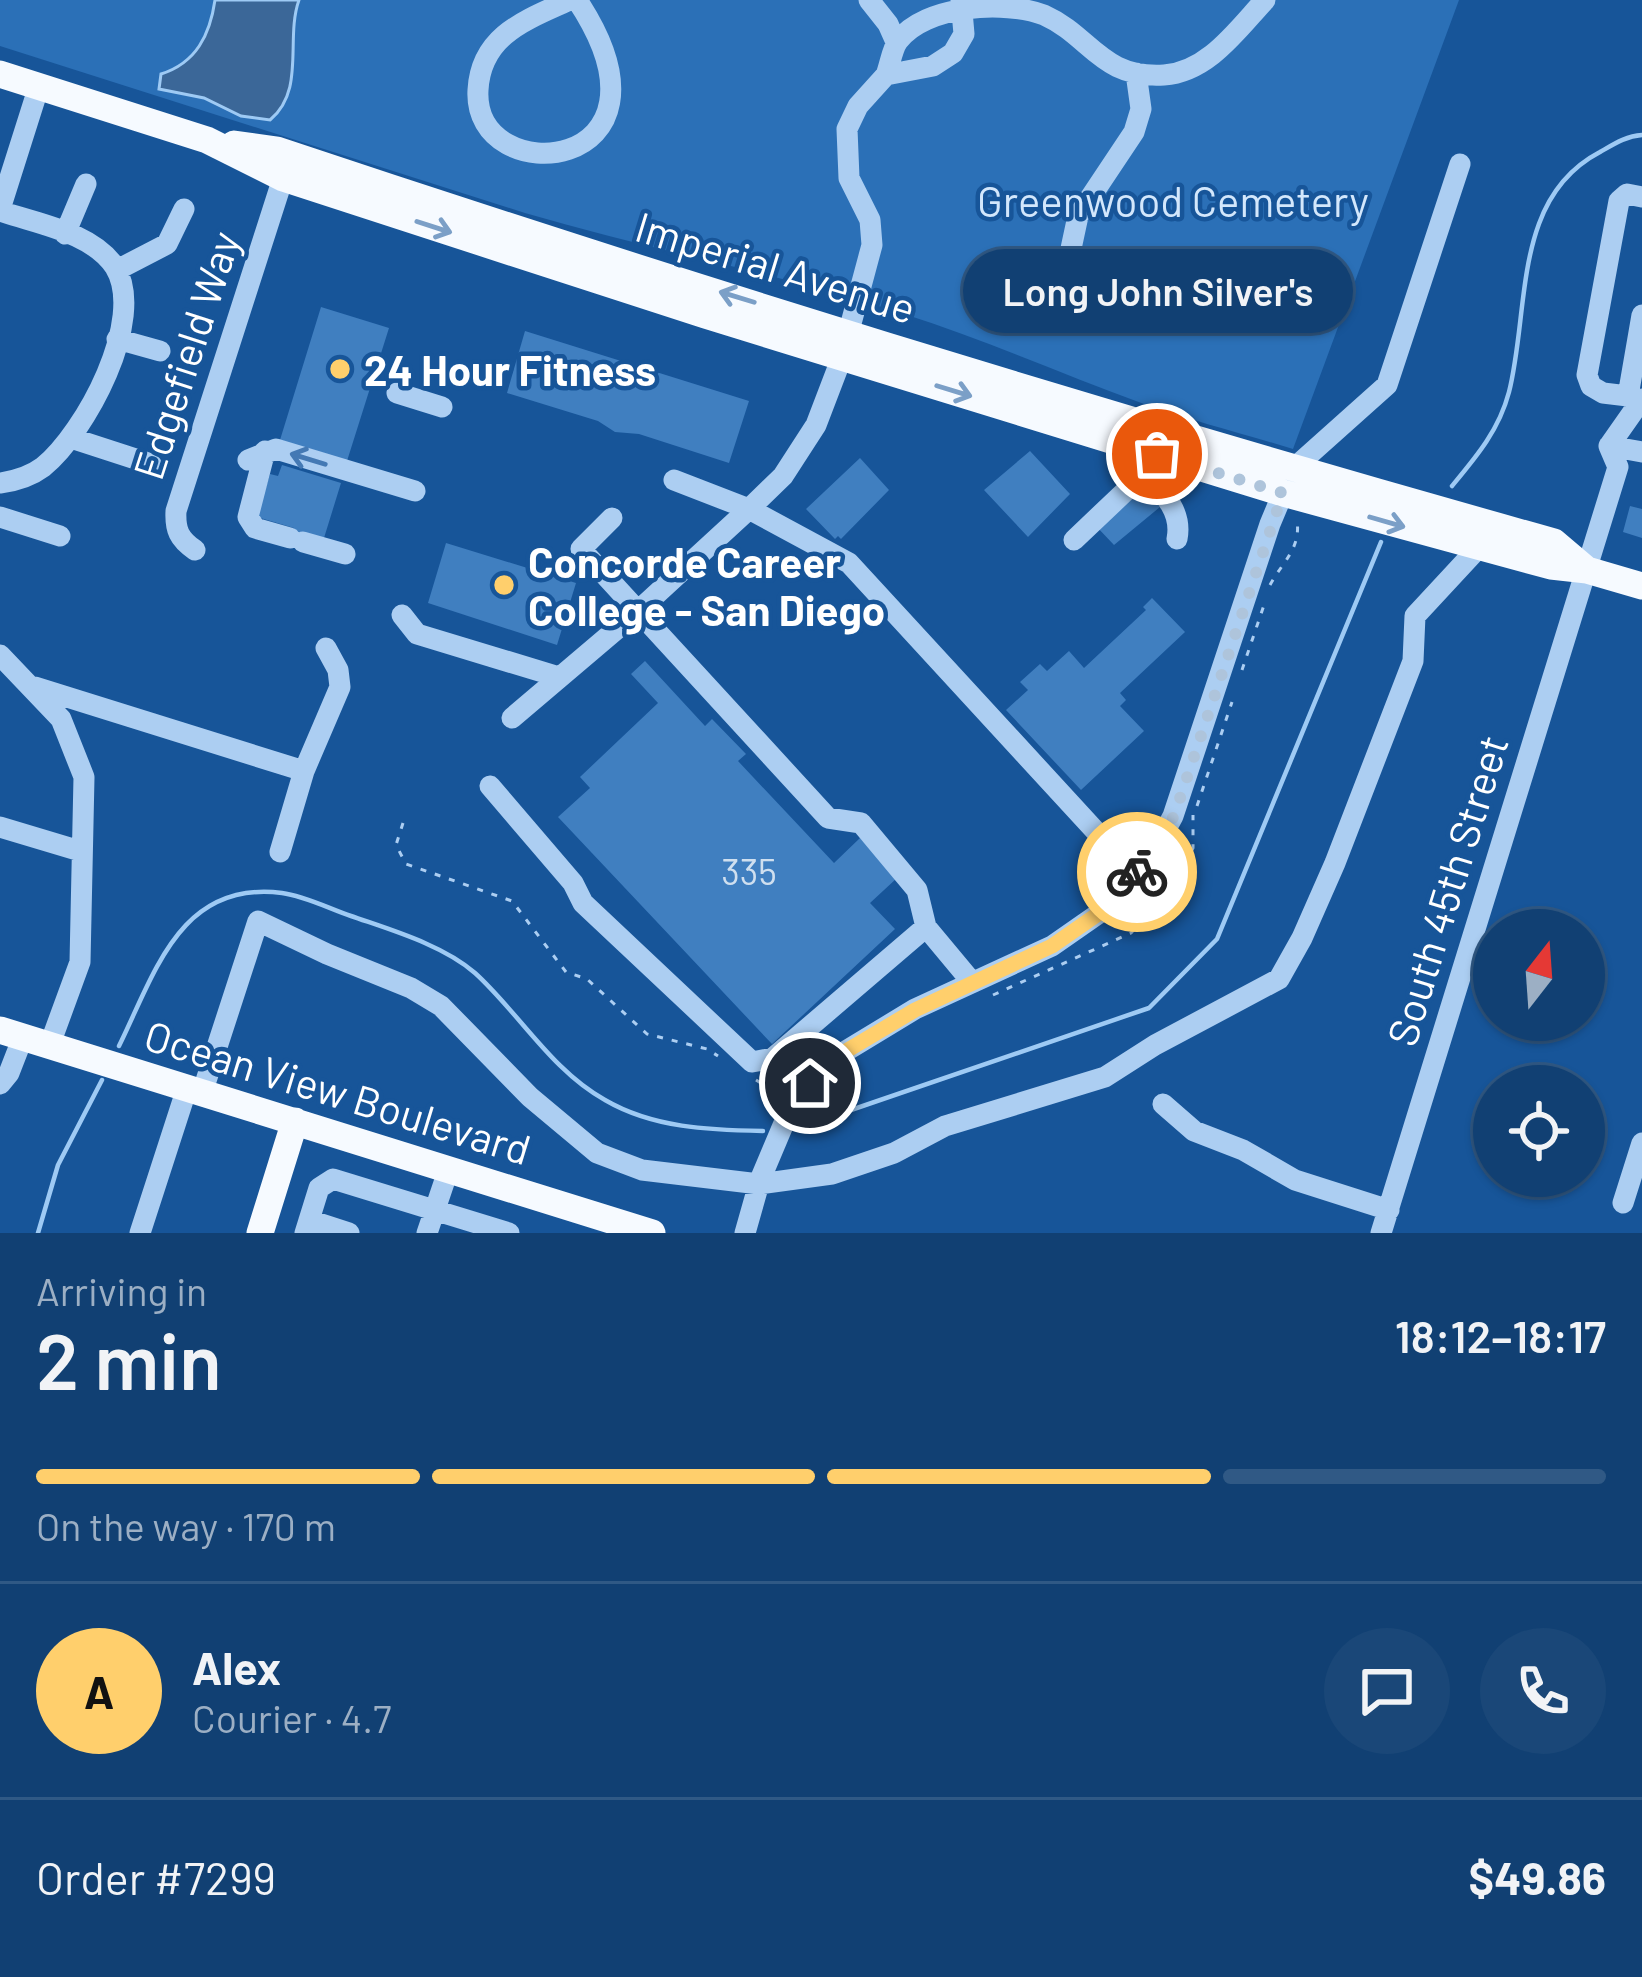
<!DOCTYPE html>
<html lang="en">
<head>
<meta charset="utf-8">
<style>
  body { margin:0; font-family:Barlow,sans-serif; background:#1a4778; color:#f1f3f6; height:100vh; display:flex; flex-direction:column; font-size:45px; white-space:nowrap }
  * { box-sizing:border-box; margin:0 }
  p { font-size:39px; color:#9cafc4 }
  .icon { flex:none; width:66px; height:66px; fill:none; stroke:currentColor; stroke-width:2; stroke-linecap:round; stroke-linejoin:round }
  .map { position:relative; height:1233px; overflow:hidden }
  .sheet { display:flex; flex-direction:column; background:#114073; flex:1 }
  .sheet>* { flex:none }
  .needle { width:78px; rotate:17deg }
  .fabs { position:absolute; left:1473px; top:909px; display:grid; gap:24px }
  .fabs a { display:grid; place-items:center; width:132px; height:132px; border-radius:50%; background:#114073; box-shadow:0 3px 9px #0004,0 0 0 3px #305985; font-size:60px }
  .pin { position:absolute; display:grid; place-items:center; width:102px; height:102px; color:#fff; margin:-51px; border:6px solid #fff; border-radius:50%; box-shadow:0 3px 12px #0007 }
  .courier { position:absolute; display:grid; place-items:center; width:120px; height:120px; margin:-60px; border:9px solid #ffcf6c; border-radius:50%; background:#fff; color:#222; box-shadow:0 3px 15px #0007 }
  .bubble { position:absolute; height:84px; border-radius:42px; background:#114073; box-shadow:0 3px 9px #0004,0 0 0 3px #305985; font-size:39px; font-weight:600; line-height:84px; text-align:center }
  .head em { font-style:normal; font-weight:600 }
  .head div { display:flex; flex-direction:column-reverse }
  .head { display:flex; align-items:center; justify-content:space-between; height:204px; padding:0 36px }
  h1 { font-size:78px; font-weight:600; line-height:90px }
  .bar { display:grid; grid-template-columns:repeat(4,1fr); gap:18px 12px; align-content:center; height:144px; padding:0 36px }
  .bar i { height:15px; border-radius:9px; background:#305985 }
  .bar .on { background:#ffcf6c }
  .bar p { grid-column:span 4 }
  .line { display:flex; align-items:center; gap:30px; padding:0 36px; border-top:3px solid #305985 }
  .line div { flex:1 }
  .round { display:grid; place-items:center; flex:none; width:126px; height:126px; border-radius:63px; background:#1a4778 }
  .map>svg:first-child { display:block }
  .green { fill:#2b70b7 }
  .water { fill:#3b6798; stroke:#9ecaf4; stroke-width:3 }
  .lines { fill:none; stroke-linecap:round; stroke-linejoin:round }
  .stream { stroke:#9ecaf4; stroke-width:4.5 }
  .building { fill:#407fc0 }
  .path { stroke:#accef2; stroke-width:3; stroke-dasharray:6 9; stroke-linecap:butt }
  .minor { stroke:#accef2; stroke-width:21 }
  .major { stroke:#f6faff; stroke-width:27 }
  .oneway { stroke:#7b9fc7 }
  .oneway2 { stroke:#4479b4 }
  .done { stroke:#aec4db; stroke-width:12; stroke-dasharray:0 21.6 }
  .route { stroke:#ffcf6c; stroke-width:15 }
  .poi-dot { fill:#ffcf6c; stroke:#175599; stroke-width:4.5 }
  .labels { text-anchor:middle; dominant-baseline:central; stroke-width:9; stroke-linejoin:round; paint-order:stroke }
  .number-label { font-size:36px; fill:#cfdfef }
  .park-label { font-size:42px; fill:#d3e7fc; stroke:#175599 }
  .street-label { font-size:42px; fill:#fff; stroke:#175599 }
  .poi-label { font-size:42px; font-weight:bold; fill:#fff; stroke:#175599; text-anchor:start }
</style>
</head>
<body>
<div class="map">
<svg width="1642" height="1233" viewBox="0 0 1642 1233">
  <rect width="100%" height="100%" fill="#175599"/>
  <path class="green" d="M0,0H1459L1293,449C1244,434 1193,421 1144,404C1064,375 986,340 904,314C779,273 650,250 525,213L0,46Z"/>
  <path class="water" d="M215,0H299C285,39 306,90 270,120L241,116L204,98L159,89L161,74C196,63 210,35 215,0Z"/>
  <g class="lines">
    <path class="stream" d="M1452,486C1477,456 1499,430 1509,392C1530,309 1512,198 1600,152C1614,144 1626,136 1642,135
      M119,1046C155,973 180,880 282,893C305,896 330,909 351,916C391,930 443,945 475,973C519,1013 552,1071 605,1100C653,1128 709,1130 763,1131
      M813,1123L1149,1008L1217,939L1381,542
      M38,1233L58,1165L102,1080"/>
  </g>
  <path class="building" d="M321,307L389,328L347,461L280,440Z
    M525,331L749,401L729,463L639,434L615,432L598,421L507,393Z
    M1030,451L1070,494L1028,537L984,490Z
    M860,458L889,490L841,539L838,536L835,539L806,509Z
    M282,465L341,483L324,538L289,543L294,528L257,517L270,474L278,476Z
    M1141,487L1160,507L1114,545L1096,526Z
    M1630,506L1642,509V538L1623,532Z
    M446,543L576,583L557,645L428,603Z
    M1152,598L1185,632L1120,693L1126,700L1120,706L1144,731L1081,790L1006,710L1028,690L1020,682L1040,664L1047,671L1069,651L1084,668L1146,610L1143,607Z
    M645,661L705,726L712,719L746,754L738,761L834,863L860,838L897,878L870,903L895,929L772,1044L558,817L590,788L580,777L658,703L631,674Z"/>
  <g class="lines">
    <path class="path" d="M1270,585C1283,561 1301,549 1297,520
      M1242,670L1264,605
      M1197,806L1232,702
      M403,823L396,845L406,864L512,901L566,972L587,979L647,1034L707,1049L718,1056
      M993,995L1131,933L1172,888L1193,848V815
      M756,1080L779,1094"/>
    <path class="minor" d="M570,0C526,20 481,35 478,90C472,193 693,175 577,0
      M869,0L888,24L896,42
      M1136,73L1141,109L1134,132L1078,216L1069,258L1090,284L1122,294L1277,313
      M886,75C890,65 892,49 898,41C925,5 1004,0 1044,15C1091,36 1101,79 1164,75C1208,72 1237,30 1265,0
      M1642,197L1627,194L1619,201L1587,375L1591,386L1603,393L1628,396L1642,315
      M0,209L39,86
      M0,211C37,224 92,232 115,267C147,319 85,433 43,467C31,476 15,481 0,483
      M65,234L86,184
      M117,270L167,244L184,209
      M117,339L160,351
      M397,393L442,407
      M71,438L151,464
      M1609,446L1642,399
      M1609,446L1642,452
      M265,451L248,517L255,528L290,538
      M248,460L276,449L415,491
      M674,480L749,509L849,563L1135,874
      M0,517L60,536
      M612,518L581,549L828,818L861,823L917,890L926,927L971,981
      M1074,540L1135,482L1145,480C1166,492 1182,514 1177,539
      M303,542L345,554
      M195,550C179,539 175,530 176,511L283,178
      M402,615L417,634L559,677
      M0,655L61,719L84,777L80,962L50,1044
      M35,687L304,771
      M512,718L638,611L749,509L783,476L816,425L842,357L872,245L870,220L849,178L847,129L858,106L886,75L933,66L953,53L964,34L961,0
      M490,786L573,883L583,903L752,1062L773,1058L926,927
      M0,827L80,851
      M280,852L304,771L340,687L338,670L326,648
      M0,1084L9,1073L23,1037
      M202,1093L258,921L327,954L411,988L441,1006L530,1097L597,1153L642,1170L759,1184L832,1174L894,1153L945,1126L1105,1077L1155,1045L1279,979L1302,938L1335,863L1413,661L1415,616L1479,547
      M1163,1104L1194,1131L1243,1150L1295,1180L1389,1210
      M1623,1203L1642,1143
      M309,1220L349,1233
      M140,1233L187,1088
      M305,1233L319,1188L333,1179L509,1233
      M427,1233L448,1171
      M745,1233L760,1180L787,1116L826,1063L915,1009L1052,946L1108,907L1153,853L1173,816L1270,524L1293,469L1387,385L1460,164
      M1381,1233L1618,467L1609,446"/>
    <path class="major" d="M0,74L207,140L283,178L705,315L1283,493L1551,566L1587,570L1642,586
      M234,144L277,150C699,291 1125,422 1554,542L1587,570
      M0,1030L652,1233
      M260,1233L295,1121"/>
  </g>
  <defs><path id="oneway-shaft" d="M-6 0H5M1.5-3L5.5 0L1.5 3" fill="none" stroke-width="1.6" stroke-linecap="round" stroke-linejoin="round" transform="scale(3)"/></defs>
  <g class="oneway">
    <use href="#oneway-shaft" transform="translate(434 227) rotate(18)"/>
    <use href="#oneway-shaft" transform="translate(737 297) rotate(-163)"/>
    <use href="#oneway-shaft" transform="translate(954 391) rotate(17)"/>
    <use href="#oneway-shaft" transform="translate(1387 522) rotate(16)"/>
  </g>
  <use class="oneway2" href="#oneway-shaft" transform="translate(308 459) rotate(-163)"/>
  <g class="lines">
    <path class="done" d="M1137,872L1174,816L1283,493L1157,454"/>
    <path class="route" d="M810,1083L826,1063L915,1010L1052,946L1108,907L1137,872"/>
  </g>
  <g class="poi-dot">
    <circle cx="340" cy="369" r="12"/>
    <circle cx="504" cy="585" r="12"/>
  </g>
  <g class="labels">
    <g class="number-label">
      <text x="749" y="870">335</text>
    </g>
    <g class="park-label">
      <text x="1173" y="200">Greenwood Cemetery</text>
    </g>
    <g class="street-label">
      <text transform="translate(776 266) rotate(17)">Imperial Avenue</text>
      <text transform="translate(185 355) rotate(-72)">Edgefield Way</text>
      <text transform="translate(1446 890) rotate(-73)">South 45th Street</text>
      <text transform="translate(338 1091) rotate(17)">Ocean View Boulevard</text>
    </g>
    <g class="poi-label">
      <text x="364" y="369">24 Hour Fitness</text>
      <text x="528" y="561">Concorde Career<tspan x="528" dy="48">College - San Diego</tspan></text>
    </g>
  </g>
</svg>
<div class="fabs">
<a><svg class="needle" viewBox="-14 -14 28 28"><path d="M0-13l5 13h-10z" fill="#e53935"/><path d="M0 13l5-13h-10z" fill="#9cafc4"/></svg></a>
<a><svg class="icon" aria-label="locate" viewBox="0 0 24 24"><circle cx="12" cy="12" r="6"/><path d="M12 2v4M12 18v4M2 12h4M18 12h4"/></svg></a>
</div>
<div class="pin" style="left:1157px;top:454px;background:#ea580c"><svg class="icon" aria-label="bag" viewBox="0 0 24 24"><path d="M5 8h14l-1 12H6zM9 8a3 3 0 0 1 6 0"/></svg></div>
<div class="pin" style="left:810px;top:1083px;background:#1f2937"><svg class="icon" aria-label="home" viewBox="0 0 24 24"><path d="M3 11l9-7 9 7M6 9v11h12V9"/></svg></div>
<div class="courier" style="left:1137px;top:872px"><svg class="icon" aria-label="bike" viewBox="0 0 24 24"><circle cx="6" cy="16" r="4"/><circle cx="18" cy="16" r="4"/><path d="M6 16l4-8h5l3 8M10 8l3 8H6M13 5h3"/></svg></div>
<div class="bubble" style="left:963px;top:249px;width:390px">Long John Silver's</div>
</div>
<section class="sheet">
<div class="head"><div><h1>2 min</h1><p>Arriving in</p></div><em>18:12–18:17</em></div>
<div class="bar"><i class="on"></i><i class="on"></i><i class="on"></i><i></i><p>On the way · 170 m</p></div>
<div class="line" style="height:216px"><b class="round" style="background:#ffcf6c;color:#111">A</b><div><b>Alex</b><p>Courier · 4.7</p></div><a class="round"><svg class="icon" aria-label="chat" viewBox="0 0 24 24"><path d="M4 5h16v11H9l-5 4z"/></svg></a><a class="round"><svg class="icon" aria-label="phone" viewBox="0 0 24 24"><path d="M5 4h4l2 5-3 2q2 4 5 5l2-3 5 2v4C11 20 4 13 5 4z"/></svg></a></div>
<div class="line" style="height:156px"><div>Order #7299</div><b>$49.86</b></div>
</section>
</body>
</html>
